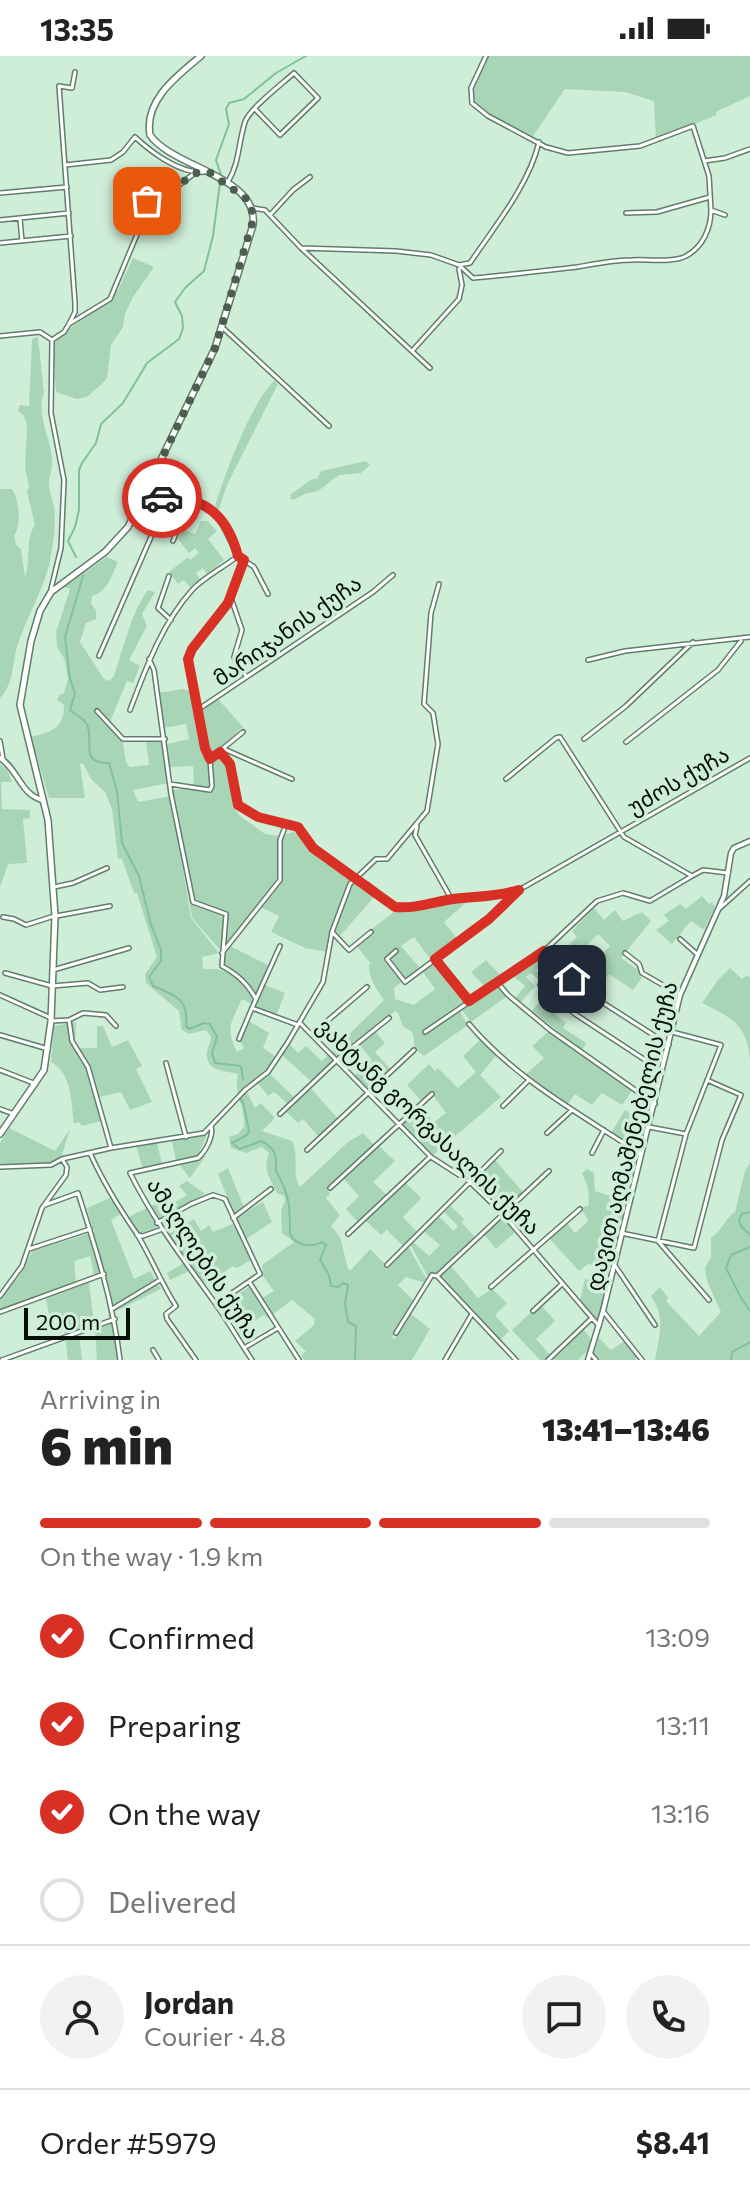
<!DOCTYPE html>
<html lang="en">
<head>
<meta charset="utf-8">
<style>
  body { margin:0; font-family:Commissioner,"Noto Sans Georgian",sans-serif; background:#f2f2f2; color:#222; height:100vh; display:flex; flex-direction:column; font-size:30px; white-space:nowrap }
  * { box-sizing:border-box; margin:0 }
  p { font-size:26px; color:#767676 }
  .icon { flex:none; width:44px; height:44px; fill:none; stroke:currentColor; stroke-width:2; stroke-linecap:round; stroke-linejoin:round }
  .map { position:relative; height:1304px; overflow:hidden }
  .side { display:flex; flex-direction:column; background:#fff; flex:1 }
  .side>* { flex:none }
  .scale { position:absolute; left:24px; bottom:20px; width:106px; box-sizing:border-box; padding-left:8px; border:4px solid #061009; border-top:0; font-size:22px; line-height:28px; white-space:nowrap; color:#061009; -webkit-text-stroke:6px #ceeed8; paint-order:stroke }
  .pin { position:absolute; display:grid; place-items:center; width:68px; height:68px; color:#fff; margin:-34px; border-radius:16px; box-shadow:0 4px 12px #0006 }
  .courier { position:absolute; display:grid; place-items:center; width:80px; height:80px; margin:-40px; border:6px solid #d93025; border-radius:50%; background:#fff; color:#222; box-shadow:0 2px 10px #0007 }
  .summary em { font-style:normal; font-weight:800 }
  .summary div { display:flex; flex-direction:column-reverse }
  .summary { display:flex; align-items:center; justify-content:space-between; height:136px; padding:0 40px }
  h1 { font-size:52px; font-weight:800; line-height:60px }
  .bar { display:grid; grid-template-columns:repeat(4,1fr); gap:12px 8px; align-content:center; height:96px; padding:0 40px }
  .bar i { height:10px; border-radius:6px; background:#e0e0e0 }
  .bar .selected { background:#d93025 }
  .bar p { grid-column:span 4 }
  .line { display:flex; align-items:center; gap:20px; padding:0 40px; border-top:2px solid #e0e0e0 }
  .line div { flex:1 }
  .round { display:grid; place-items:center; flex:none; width:84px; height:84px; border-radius:42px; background:#f2f2f2 }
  ol { padding:0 40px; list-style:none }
  li { display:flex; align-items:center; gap:24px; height:88px }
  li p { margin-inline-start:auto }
  li .icon { padding:8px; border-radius:50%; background:#d93025; color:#fff; stroke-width:4 }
  li:last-child { color:#767676 }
  li i { width:44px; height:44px; border:4px solid #e0e0e0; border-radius:50% }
  .status { display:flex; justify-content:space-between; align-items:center; height:56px; padding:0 40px; background:#fff; direction:ltr }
  .status svg { height:22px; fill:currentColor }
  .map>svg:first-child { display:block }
  .green { fill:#a9d5b7; fill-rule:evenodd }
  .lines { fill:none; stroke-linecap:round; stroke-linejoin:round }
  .stream { stroke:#80c298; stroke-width:2 }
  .minor-casing { stroke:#617e6b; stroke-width:6 }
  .tertiary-casing { stroke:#617e6b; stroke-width:7 }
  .secondary-casing { stroke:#617e6b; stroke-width:8 }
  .minor { stroke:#fff; stroke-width:3 }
  .tertiary { stroke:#fff; stroke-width:4 }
  .secondary { stroke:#fff; stroke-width:5 }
  .done { stroke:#4c5e51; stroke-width:8; stroke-dasharray:0 14.4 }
  .route { stroke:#d93025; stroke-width:10 }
  .labels { text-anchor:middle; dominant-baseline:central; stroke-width:7; stroke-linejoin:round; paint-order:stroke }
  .street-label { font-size:22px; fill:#061009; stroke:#ceeed8 }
</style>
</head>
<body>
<div class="status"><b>13:35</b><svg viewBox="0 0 49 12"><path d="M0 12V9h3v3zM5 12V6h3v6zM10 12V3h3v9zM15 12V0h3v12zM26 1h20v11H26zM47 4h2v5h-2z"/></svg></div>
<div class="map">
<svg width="750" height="1304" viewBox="0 0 750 1304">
  <rect width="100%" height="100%" fill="#ceeed8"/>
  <path class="green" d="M487,0H750V40L716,56L717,59L656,83L654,45L625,36L565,33L533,80L488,60L473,46L472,32Z
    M133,202L154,211L133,241L125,258L123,271L111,289L107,322L102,328L87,341L77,343L56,336L53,288L73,270L106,248L118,234Z
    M38,281L44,337C35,360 53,385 52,408C52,415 49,420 49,426C49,435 52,442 54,450C56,465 54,485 51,499C46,531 27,559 17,591C12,609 14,627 0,642V433H12C19,443 22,468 14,480L16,489L21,493L25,521C31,505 25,482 35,469L27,436L29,430L25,412L27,369L24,360L18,355L20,349L29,350L32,283Z
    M274,325L278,328L227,429L219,453L214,454C223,423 251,346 274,325Z
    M366,405L370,409L361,417L339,419L318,435L305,438L293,444L290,443L291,438L312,423H317L321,415Z
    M201,465H208L217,475L208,483L224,504L207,518L203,512L196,517L200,523L190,531L184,524L178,528L169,516L188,501L190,504L199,497L195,492L189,497L178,483L183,473L195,478Z
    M107,501L118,506C111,521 108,535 92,540L91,548L96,554V563L86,567L80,586L104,623L110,625L114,620C124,591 130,559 148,534L155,536L142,558L147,570L129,604L140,610L133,627L127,625L111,663V673L123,687L126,706L130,711L149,709L146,685H163L169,727L133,734L138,746L171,740L191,862L219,897L202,901L203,913C228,911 243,921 255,943L252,948L242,943C231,967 225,971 237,996L244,992L240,985L249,965L269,977L263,992L276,1001L261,1021L268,1016L296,1043L309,1030L339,1064L320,1082L303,1063L298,1067L284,1054L289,1049L274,1036L268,1040L257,1026L246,1034L255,1052L261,1047L275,1062L262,1075L292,1085C300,1100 291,1118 300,1131L348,1086L363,1077L375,1090L327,1134L330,1138L326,1142L340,1159L331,1170L340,1181L348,1213L351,1214L370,1193L387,1210L408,1190L427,1224L425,1227L406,1221L398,1229L414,1245L392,1282L395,1283L410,1257L430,1273L412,1304H304L301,1300L306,1295L295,1285L314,1269L315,1263L292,1244L268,1262L264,1259L238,1275L220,1249L249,1231L258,1244L274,1235L263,1220L262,1209L294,1186L282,1177L281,1154L285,1145L284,1140L277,1137C270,1123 262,1113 269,1097L262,1091L246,1097L231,1092L229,1081L238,1078L244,1071C246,1051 233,1039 238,1018C228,1015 207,1016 207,1000C206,993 211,987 211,981L206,974L189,978L182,974L179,955L146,927L145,918L157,901L137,837H134L122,803H118L112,753L105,736L91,723L83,707L80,708L85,742H49L31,681C52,676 64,672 64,649L57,644L59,639L64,637L68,622L64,602L57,591L56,576L70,533L64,531Z
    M183,633L190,635L193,640L207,697L214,700L221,695L231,723L234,752L240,760L265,778L280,780L279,823L222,896L192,862L172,734L194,732L193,710L170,711L167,688L189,683L186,668L164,672L158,637Z
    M218,643L243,671L215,696H211L200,655Z
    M0,708L7,713L12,726H1L2,753L30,754V762L23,763L27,807L8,808L0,831Z
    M293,776L324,794L353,819L331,873L327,896L305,892L271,876L279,860L260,851L282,822L281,785L283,779Z
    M353,826C371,828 379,846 395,852C410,858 452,845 470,843L444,866L458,884L431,904L414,881L401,890L420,912L394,932L395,943L414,949L435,933L422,915L435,905L467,945L424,976L426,977L459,954L468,969L424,1000L415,993L413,977L403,970L398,957L395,955L313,1027L281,998L288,986L298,997L306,990L322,1005L384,944C376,933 368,921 369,908H371L354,887L395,855L374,841L339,881L333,876Z
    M702,840L709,848L712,846L715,851L704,874L691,865L672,888L656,874L669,865L664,859L680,848L686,853Z
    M594,852L604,864L615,854L623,865L642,856L651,865L621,902L638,914L642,922L633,934L609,918L606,922L591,909L610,890L598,878L586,890L589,894L578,903L567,891L577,881L572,875Z
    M230,890L270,910L256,941C248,926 238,917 223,909V898Z
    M542,898L547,906L536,914L543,922L540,925L531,917L526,921L535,930L521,946L515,942L525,930L512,919Z
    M486,904L502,921L486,932L471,916Z
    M730,912L742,923L747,919L750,922V1005C747,968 732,962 702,947L718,924Z
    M497,928L507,940L471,966L461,953Z
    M265,929L285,937L276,960L253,951Z
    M540,945L566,967L563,972L586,987L582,994L532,955Z
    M76,966L75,992H97V970H103L112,991L128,984L142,1010L136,1013L152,1046L130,1054L121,1036L95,1042L102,1065L82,1070L79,1066L74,1068C71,1046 72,1017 51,1006L54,970Z
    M375,975L385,987L375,996L391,1014L368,1034L354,1020L372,1004L358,987Z
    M549,975L632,1035L622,1049L602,1037L592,1049L575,1038L567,1049L524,1020L544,1002L532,990Z
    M481,983L497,999L480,1019L501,1041L433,1099L402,1068L420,1051L434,1066L446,1057L432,1038L422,1046L407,1029L429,1008L435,1015L438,1012L458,1032L476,1016L463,1000Z
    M625,1054L648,1069L640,1095L611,1077Z
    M9,1072L55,1095L70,1073L61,1102L50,1107L0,1110V1087Z
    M207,1079L200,1095L205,1101L190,1122L176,1105L172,1085Z
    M157,1087L162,1108L143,1113L136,1090Z
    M378,1089L395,1105L373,1126L388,1140L359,1167L346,1153L359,1140L343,1122Z
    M495,1104L523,1136L502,1155L473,1125Z
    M750,1107V1304H655C659,1280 666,1261 651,1240L660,1231L668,1242L666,1245L699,1280L721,1256L707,1225L705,1211L711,1202V1182C723,1174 724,1163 735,1156L745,1115Z
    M228,1112L246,1156L263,1146L272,1166L243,1185L251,1204L237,1212L233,1210L206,1229L193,1213L170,1224L167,1217L187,1205L169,1177L194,1163L201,1175L209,1169L213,1176L237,1166L218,1118Z
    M587,1113L594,1117L595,1135L627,1145L611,1213L588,1208L579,1215L549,1182L567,1167L575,1177L588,1165L581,1152L589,1149L588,1132L582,1117Z
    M187,1125L205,1138L155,1167L157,1172L143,1178L138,1177L128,1161L164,1144L170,1149L187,1139L179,1130Z
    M406,1127L421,1142L403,1161L418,1177L403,1190L387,1174L381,1179L366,1165Z
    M110,1142L120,1158L111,1164L134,1223L150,1215L161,1233L112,1257L118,1304H97L95,1273L79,1279L82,1304H68L62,1258L50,1263L45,1238L0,1254V1243L20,1219L32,1195L94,1176L87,1152ZM90,1200L95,1224L103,1221L109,1262L94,1268L89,1227H76L74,1205Z
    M451,1150L464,1163L462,1167L476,1182L438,1217L433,1216L428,1221L410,1188L413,1186L429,1200L440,1189L423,1175L438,1160L454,1175L458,1170L444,1156Z
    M502,1159L515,1176L496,1193L483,1177Z
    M451,1210L478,1242L492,1233L507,1247L495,1259L509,1275L499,1285L439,1221Z
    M585,1223L607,1229L598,1267L580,1245Z
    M540,1248L555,1265L536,1283L551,1300L547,1304H540L512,1274Z
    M582,1272L593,1285L591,1291L578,1304H555L552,1302Z
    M599,1282L611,1294L626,1284L639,1301L635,1304H597L593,1299Z"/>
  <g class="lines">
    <path class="stream" d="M76,501L68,485L75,471L79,454V414L82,407L96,387L101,368L123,347L147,307L179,283L183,272L182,260L175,246L185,232L204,215L213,180L221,119L216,104L229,68L226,53L229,47L244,43L276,17L306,0
      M83,520L65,581L70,623L75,637L70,654C75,659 82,661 86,667C96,681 77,708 109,707L117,735L122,787L139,820L151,869L161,894V905L149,921L153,930C174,939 189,942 186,970L189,973L204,967L210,968L217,981L212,997L215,1007L241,1010L243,1024
      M240,1043L243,1046L249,1075L247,1079L232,1087L240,1093L261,1085C276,1092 277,1101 276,1115C290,1139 290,1151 290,1178C296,1190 312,1192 322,1186L326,1189L320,1204L329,1219L331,1230L338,1231L343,1227L348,1229L345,1248L348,1266L356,1270L355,1304
      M750,1156L742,1158L739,1164L741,1170L750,1179
      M750,1191L731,1199L726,1212L739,1238L750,1255
      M731,1304L732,1296L750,1286"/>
    <defs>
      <path id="minor" d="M486,0L471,32L472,47L488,60L546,91L568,97L640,90L693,70L709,120L711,154L725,159
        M704,105L725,102L750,93
        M65,109L111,104L123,96L135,81C151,96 180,118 204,116
        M228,126C240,105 238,88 245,66C249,53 282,28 294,17L318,42L280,79L255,53
        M0,137L67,131
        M252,152L265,154L301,192L430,312
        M626,157L657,156L710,141
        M270,159L293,134L310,121
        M20,163L22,185
        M0,164L69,157
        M0,187L71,180
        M301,192L396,195L431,199L459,209L473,222C508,219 542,215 577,211C595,208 614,204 632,204C646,203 674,207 686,200C703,191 711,172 711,154
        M459,209L470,207C495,170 529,129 539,86
        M69,268L75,256V247L59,30L72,32L75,16
        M222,271L329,370
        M0,280L40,276L52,284
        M52,284L64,276L69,268L110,243L141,169V154L144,146L167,138L195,117
        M412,295L459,243L462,229L459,213
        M173,485L189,445
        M238,500L254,511L268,538
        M169,520L158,552L171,564
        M51,533L61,492L64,424L51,357L52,284
        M231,542L242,574L234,601L246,620
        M99,600L168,442
        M149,603L154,614L171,738L193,846L226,858L222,910C238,919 247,927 256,943
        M588,604L625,595L750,581
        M199,653L373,536L393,519
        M130,654C146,612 162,567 193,533C206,520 224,511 238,500L216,456C190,444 169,440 141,446
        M97,655L123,683H165
        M243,676L210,703L205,692L188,603L192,593L231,542V535L244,504
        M584,683L626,650L693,586
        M0,685L3,703
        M626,686L718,614L741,585
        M224,693L292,723
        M220,696C240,718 225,747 254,760C268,766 284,767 298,771C316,798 340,812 368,829C377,835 387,848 397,851C414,856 435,846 452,844C475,840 496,841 519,834L750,702
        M506,723L556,682L560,681L624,781L692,820L703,814L728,817
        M170,728L210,734L212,730L210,704
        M417,770L415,779L452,844
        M54,831L73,827L107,812
        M719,853L750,825
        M3,861L14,863L26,869L51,861L110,850
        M332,876L349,894L371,876
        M680,883L698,899
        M280,890L252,952L298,969
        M396,895L387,903L405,926L489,863L519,834
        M544,896L594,941L669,989
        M222,897L280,824V784L285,771
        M625,897L639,908L642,917L680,939
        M435,903L469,945
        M53,914L129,892
        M5,917L52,930L88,927L100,934L123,931
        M572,923L598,898
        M497,926L508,939L550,974L655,1048
        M540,929L575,958L662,1015
        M0,939L51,962
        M69,964L72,985L88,1011L111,1092
        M51,965L69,964L83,957L106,959L116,970
        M300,967L431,1101L470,1126L502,1157L599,1270
        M469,968C517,1024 580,1058 641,1098
        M425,976L544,895L597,845L623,837L650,845L692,820
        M672,976L721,989L686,1078L658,1185L709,1244
        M312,978L367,931
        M0,979L48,993
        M239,983L252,952
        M166,1007L186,1081
        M0,1014L36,1028
        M503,1050L528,1025
        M0,1053L14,1058
        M280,1058L338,1003L389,962
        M211,1070C214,1080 206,1095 198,1102L130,1117C154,1165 184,1204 215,1247C228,1265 239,1285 252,1304
        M649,1071L686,1078
        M547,1077L572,1054
        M307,1094L414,994
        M90,1097C103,1126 119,1152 137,1178C151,1201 161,1227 176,1250L166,1258L167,1263L196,1304
        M592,1097L604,1074
        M0,1111L51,1109L62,1103L111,1092L204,1077L245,1034L268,1016L288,986L323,926L332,876L350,828L376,803H387L427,755L438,688L433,657L424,648L431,557L439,528
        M330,1132L432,1038
        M45,1149L78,1137C96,1193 113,1246 120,1304
        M233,1162L271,1133
        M157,1167L191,1148L213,1139L225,1143L260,1218L216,1248
        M621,1177L694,1192L722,1084L741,1039L707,1024
        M348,1178L430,1101
        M137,1179L143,1180L160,1174
        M29,1193L90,1173
        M614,1208L655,1269
        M387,1209L501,1095
        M437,1220L516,1304
        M250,1227L299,1304
        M491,1231L580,1153
        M0,1240L22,1210L42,1152L66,1119L67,1111L62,1103
        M112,1253L160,1224
        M533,1255L562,1228
        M603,1255L642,1304
        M0,1256L104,1218
        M396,1277L432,1219L437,1220L549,1115
        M244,1292L278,1272
        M153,1294L159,1304
        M590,1297L596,1304
        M2,1304L115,1263
        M445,1304L472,1258
        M548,1304L592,1262"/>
      <path id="tertiary" d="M0,702C18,713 20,738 42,744
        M588,1304L603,1255L680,939L724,840L731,797L734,792L750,785"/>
      <path id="secondary" d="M0,1078L44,1014L51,965L55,860L48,764L20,649L31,585L40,555L51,536L105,496L128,471L137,453L215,292L253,169C259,120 173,112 150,79C144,44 177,20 201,0"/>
    </defs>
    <use href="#minor" class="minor-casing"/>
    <use href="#tertiary" class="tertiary-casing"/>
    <use href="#secondary" class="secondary-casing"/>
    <use href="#minor" class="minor"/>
    <use href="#tertiary" class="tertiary"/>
    <use href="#secondary" class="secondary"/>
  </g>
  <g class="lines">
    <path class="done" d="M147,145L167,138L195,117L209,116L248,144L254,161L215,292L141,446L162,442"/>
    <path class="route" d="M162,442C205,440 227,459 238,500L244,504L228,547L192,593L188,603L205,692L210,703L220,696L230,708L238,749L258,761L298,771L313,792L395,851C415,853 434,846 453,843C476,840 496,841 519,834L489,863L435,903L469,945L544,895L572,923"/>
  </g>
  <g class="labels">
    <g class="street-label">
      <text transform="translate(287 574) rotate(-35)">მარიჯანის ქუჩა</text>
      <text transform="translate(678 724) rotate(-30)">უძოს ქუჩა</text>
      <text transform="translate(429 1070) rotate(44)">ვახტანგ გორგასალის ქუჩა</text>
      <text transform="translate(631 1080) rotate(-76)">დავით აღმაშენებელის ქუჩა</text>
      <text transform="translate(204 1202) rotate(57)">ამაღლების ქუჩა</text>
    </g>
  </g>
</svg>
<div class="scale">200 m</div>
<div class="pin" style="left:147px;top:145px;background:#ea580c"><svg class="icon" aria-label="bag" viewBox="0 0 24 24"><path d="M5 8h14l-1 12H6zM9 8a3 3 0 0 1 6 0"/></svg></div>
<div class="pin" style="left:572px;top:923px;background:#1f2937"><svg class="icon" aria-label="home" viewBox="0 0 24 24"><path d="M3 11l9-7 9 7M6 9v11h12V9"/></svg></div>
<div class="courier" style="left:162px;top:442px"><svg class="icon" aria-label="car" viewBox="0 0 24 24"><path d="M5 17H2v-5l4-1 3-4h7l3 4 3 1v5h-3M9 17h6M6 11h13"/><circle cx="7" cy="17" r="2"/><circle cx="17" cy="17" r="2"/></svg></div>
</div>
<section class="side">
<div class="summary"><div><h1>6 min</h1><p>Arriving in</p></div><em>13:41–13:46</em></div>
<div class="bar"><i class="selected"></i><i class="selected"></i><i class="selected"></i><i></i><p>On the way · 1.9 km</p></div>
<ol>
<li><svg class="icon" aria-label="check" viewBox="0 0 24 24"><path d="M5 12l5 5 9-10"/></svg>Confirmed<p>13:09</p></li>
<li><svg class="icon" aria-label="check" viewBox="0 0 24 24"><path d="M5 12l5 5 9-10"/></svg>Preparing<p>13:11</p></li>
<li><svg class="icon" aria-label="check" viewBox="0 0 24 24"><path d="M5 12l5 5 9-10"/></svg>On the way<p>13:16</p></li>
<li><i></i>Delivered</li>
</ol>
<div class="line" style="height:144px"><a class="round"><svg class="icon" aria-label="person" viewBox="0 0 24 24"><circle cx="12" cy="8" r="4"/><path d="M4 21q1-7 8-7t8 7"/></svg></a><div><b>Jordan</b><p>Courier · 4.8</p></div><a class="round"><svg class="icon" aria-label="chat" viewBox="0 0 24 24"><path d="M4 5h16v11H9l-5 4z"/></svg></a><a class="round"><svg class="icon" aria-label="phone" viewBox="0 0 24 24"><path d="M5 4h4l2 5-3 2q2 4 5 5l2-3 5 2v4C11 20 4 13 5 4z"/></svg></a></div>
<div class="line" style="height:104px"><div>Order #5979</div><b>$8.41</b></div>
</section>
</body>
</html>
